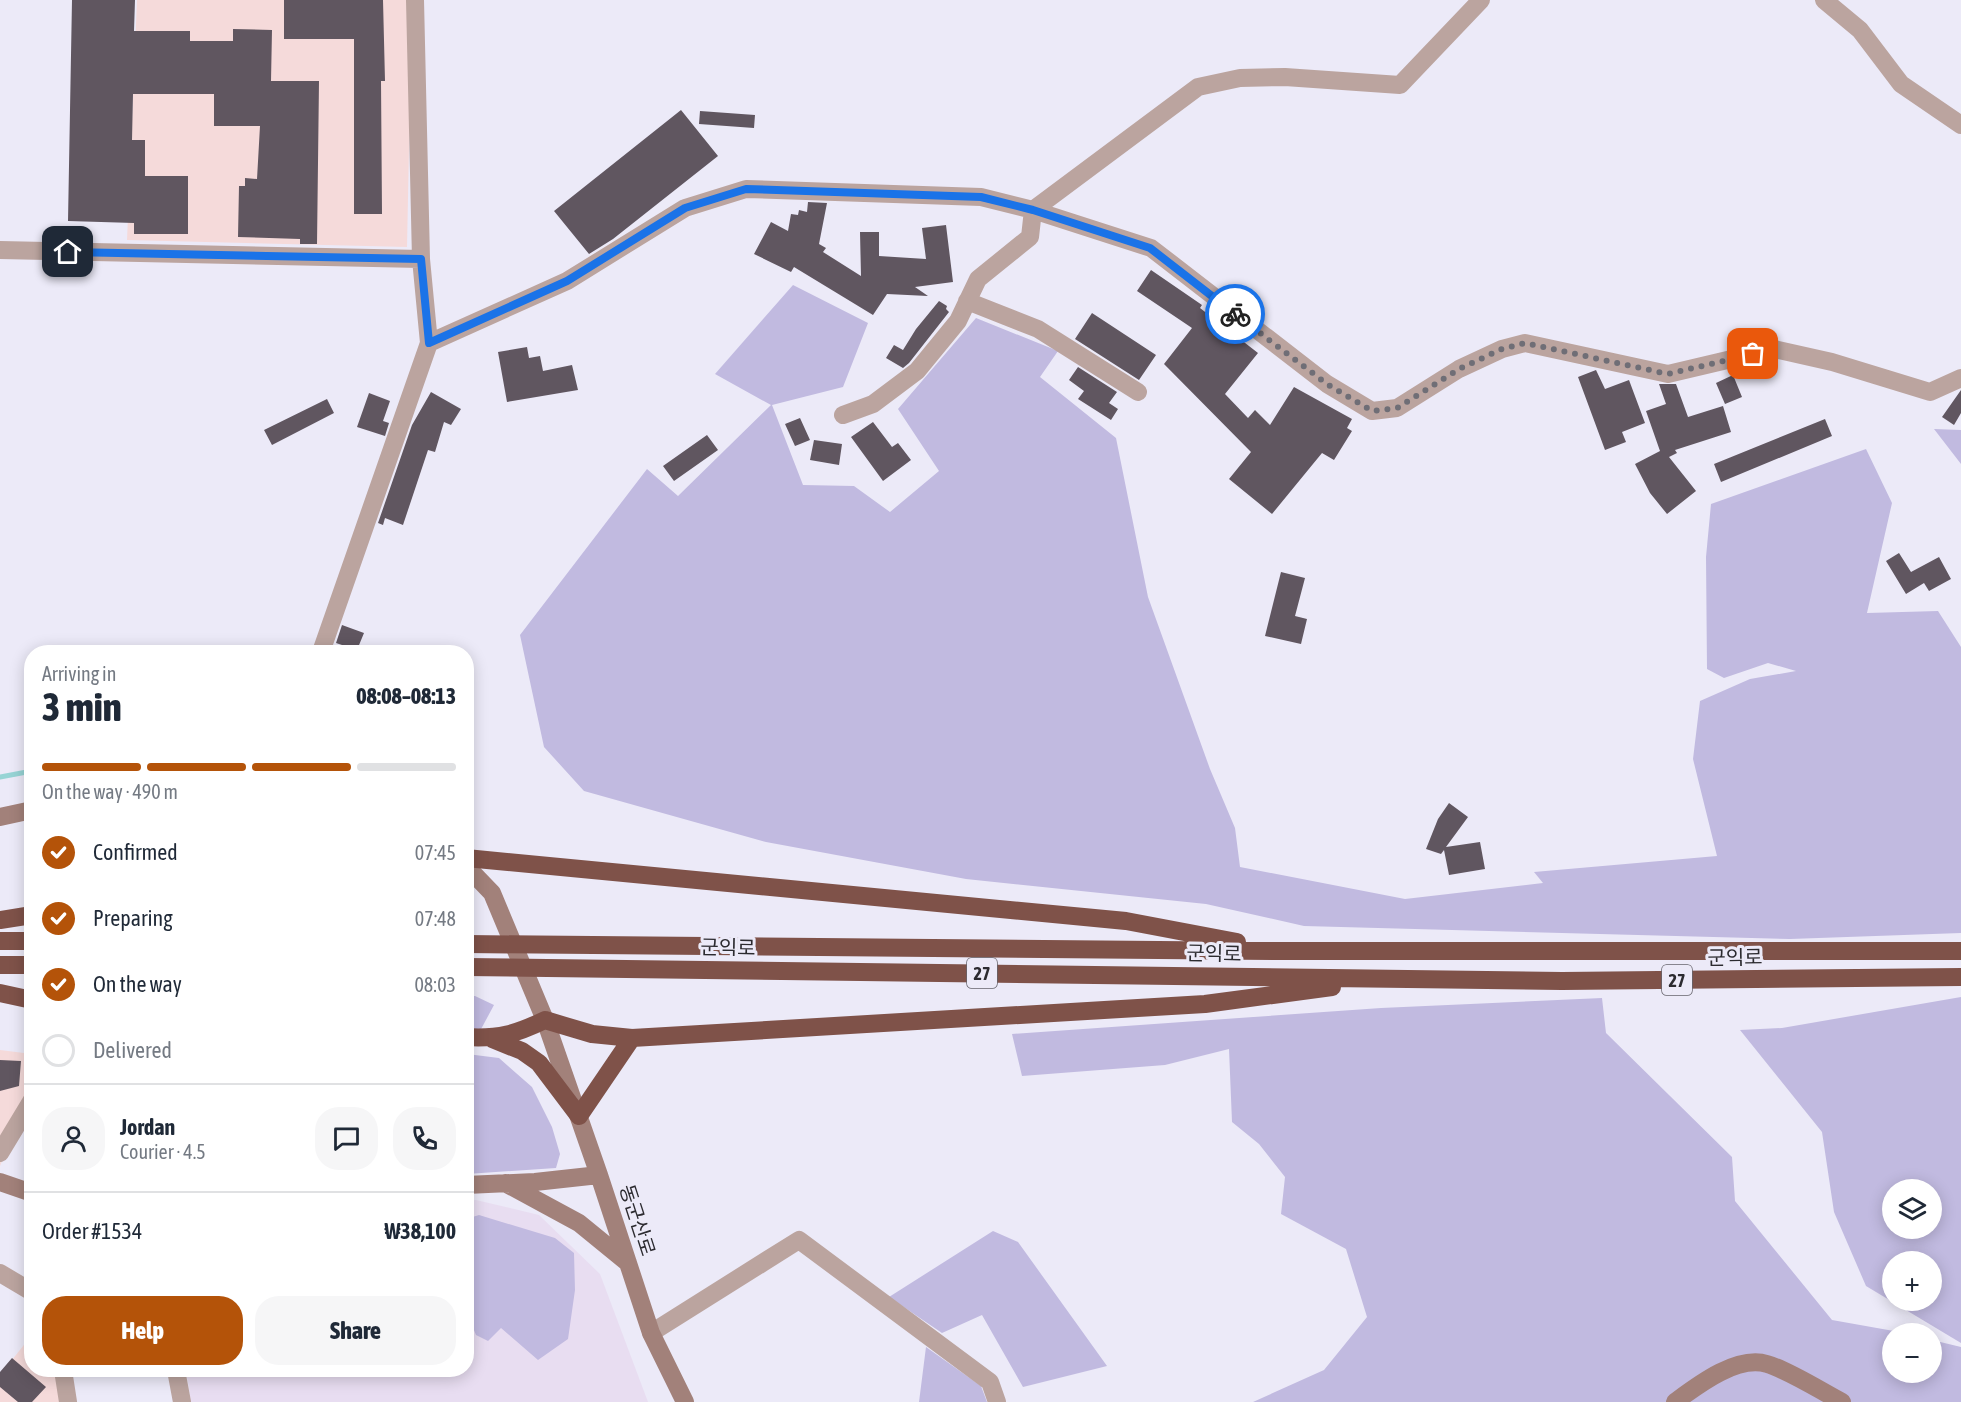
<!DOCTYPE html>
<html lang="en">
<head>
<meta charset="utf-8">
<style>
  body { margin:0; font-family:"Asap Condensed","Noto Sans KR",sans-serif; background:#f6f6f7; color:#1f2937; height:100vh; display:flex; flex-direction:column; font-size:22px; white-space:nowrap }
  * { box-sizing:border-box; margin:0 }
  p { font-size:20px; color:#747a83 }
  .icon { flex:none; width:33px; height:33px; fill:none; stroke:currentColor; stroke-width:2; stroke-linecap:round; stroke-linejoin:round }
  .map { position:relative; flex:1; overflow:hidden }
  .side { position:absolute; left:24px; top:645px; width:450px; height:732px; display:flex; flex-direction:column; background:#fff; border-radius:24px; box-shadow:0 3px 15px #0003 }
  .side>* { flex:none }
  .fabs { position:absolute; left:1882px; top:1179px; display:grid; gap:12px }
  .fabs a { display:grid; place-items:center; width:60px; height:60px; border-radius:50%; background:#fff; box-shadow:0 3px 15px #0003; font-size:30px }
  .pin { position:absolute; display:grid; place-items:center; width:51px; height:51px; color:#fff; margin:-26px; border-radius:12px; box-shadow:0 3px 9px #0006 }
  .courier { position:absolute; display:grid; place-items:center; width:60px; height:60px; margin:-30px; border:4px solid #1a73e8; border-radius:50%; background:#fff; color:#222; box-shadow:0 2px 8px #0007 }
  .summary em { font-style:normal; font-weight:800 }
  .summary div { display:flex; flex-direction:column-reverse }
  .summary { display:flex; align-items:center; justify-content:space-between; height:102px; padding:0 18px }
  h1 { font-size:39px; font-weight:800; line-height:45px }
  .bar { display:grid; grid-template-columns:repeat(4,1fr); gap:9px 6px; align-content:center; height:72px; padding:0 18px }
  .bar i { height:8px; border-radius:4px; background:#e0e1e3 }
  .bar .on { background:#b45309 }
  .bar p { grid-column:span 4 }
  .line { display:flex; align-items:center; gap:15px; padding:0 18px; border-top:2px solid #e0e1e3 }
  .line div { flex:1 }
  .round { display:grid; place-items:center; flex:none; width:63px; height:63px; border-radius:24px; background:#f6f6f7 }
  ol { padding:0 18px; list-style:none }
  li { display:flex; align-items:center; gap:18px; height:66px }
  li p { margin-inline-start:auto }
  li .icon { padding:6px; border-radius:50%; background:#b45309; color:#fff; stroke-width:4 }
  li:last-child { color:#747a83 }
  li i { width:33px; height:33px; border:3px solid #e0e1e3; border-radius:50% }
  .button { display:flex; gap:12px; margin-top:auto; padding:12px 18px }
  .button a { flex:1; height:69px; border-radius:24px; background:#b45309; color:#fff; font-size:24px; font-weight:800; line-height:69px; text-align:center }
  .button a+a { background:#f6f6f7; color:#1f2937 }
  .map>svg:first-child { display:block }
  .commercial { fill:#f5dada }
  .education { fill:#e8ddf1 }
  .green { fill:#c1bae0; fill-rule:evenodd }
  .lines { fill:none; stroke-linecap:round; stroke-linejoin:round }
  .stream { stroke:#97d4d5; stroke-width:5 }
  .building { fill:#605660 }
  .street { stroke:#bba49f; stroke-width:18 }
  .secondary { stroke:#a2817a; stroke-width:18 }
  .highway { stroke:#7f5249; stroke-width:18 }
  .done { stroke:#6f6e76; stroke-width:6; stroke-dasharray:0 10.8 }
  .route { stroke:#1a73e8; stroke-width:8 }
  .labels { text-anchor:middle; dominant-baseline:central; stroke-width:6; stroke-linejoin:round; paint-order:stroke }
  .shield { fill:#eceaf8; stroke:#66646c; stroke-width:1.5 }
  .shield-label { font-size:18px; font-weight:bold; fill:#2c2b30 }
  .street-label { font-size:20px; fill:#2c2b30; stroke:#eceaf8 }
</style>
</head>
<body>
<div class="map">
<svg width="1961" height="1402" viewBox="0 0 1961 1402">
  <rect width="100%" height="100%" fill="#eceaf8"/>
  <path class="commercial" d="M137,0H412L407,247L127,240Z
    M0,1050L32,1054L31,1092L0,1166Z
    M31,1336L32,1370H57L62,1402H0V1375Z"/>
  <path class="education" d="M476,1200L539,1215L600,1274L648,1402H191L186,1370H466L467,1201Z"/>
  <path class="green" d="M793,285L868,323L843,387L772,405L803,485L854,486L890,512L939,471L898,409L976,318L1058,351L1040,377L1116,438L1148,597L1210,769L1235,828L1240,867L1405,899L1543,883L1534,872L1717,856L1693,759L1700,701L1750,679L1796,671L1768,663L1724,678L1707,669L1706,557L1711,504L1866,449L1892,503L1867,613L1938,611L1961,647V933L1790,939L1304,926L1206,904L966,879L766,842L584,791L544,747L520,635L647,469L678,496L771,405L715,374Z
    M1934,429L1961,430V464Z
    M467,996H475L494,1005L480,1031L467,1033Z
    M1961,997V1343L1866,1286L1834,1212L1822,1132L1740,1030L1782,1028ZM1893,1190H1932V1228H1893ZM1893,1262H1932V1300H1893Z
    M1602,998L1606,1033L1732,1157L1735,1201L1832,1320L1905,1333L1893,1334V1372H1932V1340L1961,1347V1402H1253L1324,1370L1367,1317L1346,1249L1281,1214L1285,1177L1259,1144L1232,1122L1229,1049L1165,1065L1022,1076L1012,1034L1381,1008Z
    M467,1054L499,1058L532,1087L552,1127L560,1154L556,1168L467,1174Z
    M479,1215L555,1238L574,1253L575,1290L568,1339L538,1360L501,1328L488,1341L476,1335L467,1313L466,1219Z
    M993,1231L1018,1242L1107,1366L1023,1387L982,1315L942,1333L889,1297Z
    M926,1347L981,1386L987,1402H919Z"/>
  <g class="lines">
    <path class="stream" d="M0,777L32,771"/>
  </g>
  <path class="building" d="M72,0H135L134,31H190V41H233V29L272,30L271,81H319L317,244H300V239L238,237L239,186H245V178L257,179L260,126H214V94H133L132,140H145V176H188V234H134V223L68,221Z
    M284,0H383L385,81H381L382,214H354V39H284Z
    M681,110L718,156L613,239L589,254L554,211Z
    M700,111L755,115L754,128L699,124Z
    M808,202L827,203L819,244L826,248L823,252L861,276L860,232H879V256L926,259L922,228L946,225L953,282L915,287L928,296L887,294L873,315L794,267L791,272L754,254L771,222L788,231L791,214L798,215L799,210L807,212Z
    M1151,270L1202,305L1200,308L1258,353L1225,394L1248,418L1255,410L1270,425L1294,387L1352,419L1347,428L1352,431L1334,460L1322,453L1272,514L1229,479L1251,452L1164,364L1192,328L1137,291Z
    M939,301L947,306L946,309L949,312L909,363L903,368L886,358L894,345L903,350L916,329Z
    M1092,313L1156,355L1139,380L1075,339Z
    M527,347L529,358L540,356L543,371L572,365L578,390L507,402L498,352Z
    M1078,367L1117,392L1109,403L1118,409L1111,420L1078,399L1084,391L1069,380Z
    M1596,370L1605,389L1629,380L1645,423L1622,432L1626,442L1605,450L1578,377Z
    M1733,375L1742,397L1725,404L1716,383Z
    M1659,384H1676L1688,417L1723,406L1731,432L1675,450L1677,453L1669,457L1696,491L1667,514L1650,493L1635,464L1660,451L1646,411L1666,404Z
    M1961,390V413L1954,425L1942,417Z
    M431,392L461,409L451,425L444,422L435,452L428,450L403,525L385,518L383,525L378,523L412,425Z
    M369,393L390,401L383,421L389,423L385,436L357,427Z
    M327,399L334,413L272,445L264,430Z
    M800,418L810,440L795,446L785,424Z
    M1825,419L1832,436L1721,482L1714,464Z
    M873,422L892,447L898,443L911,460L883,481L851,437Z
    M707,435L718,450L674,481L663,466Z
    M814,440L842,444L839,465L810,460Z
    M1899,553L1911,572L1939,557L1951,579L1929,591L1924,583L1906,594L1886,561Z
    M1281,572L1305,578L1295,616L1307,619L1301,644L1265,636Z
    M342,625L364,633L357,650L336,643Z
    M1449,803L1468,817L1446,847L1480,842L1485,869L1449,875L1444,850L1441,854L1426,849L1438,819Z
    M0,1060L21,1061L19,1086L0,1091Z
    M12,1358L46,1387L32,1402H18L0,1387V1372Z"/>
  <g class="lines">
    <path class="street" d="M415,0L421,259L429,343
      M1824,0L1860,30L1901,84L1961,125
      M0,250L421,259
      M967,301L1038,329L1138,392
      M843,415L873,404L917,371L958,321L978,279L1030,237L1033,210L1198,87L1240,78L1285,77L1400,85L1481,0
      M321,652L429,343L567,281L685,208L746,189L981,197L1033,210L1151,248L1327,384L1372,411L1397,408L1459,369L1502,349L1525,343L1668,374L1774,349L1832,362L1930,392L1961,378
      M0,1153L32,1100
      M0,1273L32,1292
      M651,1333L799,1240L990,1382L997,1402
      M63,1370L68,1402
      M176,1370L182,1402"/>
    <path class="secondary" d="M0,817L32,810
      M466,866L492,893L545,1020L599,1175L651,1333L685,1402
      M0,1182L32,1193
      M505,1183L579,1223L628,1263
      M466,1185L535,1182L599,1175
      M1675,1402C1698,1385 1737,1355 1767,1364C1788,1370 1821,1391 1842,1402"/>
    <path class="highway" d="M466,858L1126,921L1237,942
      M0,920L32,915
      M0,941H32
      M466,944L1283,951H1961
      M0,965H32
      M466,967L1562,981L1961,977
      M0,993L32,1000
      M466,1037C499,1039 516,1034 545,1020L592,1034L632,1038L1205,1004L1332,987
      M492,1039L522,1051L539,1063L579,1116L632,1038"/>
  </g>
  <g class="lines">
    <path class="done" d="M1235,314L1327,384L1372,411L1397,408L1459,369L1502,349L1525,343L1668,374L1753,354"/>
    <path class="route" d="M68,252L421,259L429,343L567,281L685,208L746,189L981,197L1033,210L1150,248L1235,314"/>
  </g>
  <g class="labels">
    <g class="shield">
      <rect x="967" y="958" width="30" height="30" rx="4.5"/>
      <rect x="1662" y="965" width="30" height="30" rx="4.5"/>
    </g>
    <g class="shield-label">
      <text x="982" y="973">27</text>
      <text x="1677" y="980">27</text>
    </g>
    <g class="street-label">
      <text transform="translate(728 947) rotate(1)">군익로</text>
      <text transform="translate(1214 953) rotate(1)">군익로</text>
      <text transform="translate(1735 957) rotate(-1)">군익로</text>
      <text transform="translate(638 1220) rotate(72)">동군산로</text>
    </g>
  </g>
</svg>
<div class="fabs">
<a><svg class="icon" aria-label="layers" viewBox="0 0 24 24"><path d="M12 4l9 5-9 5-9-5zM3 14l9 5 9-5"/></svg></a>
<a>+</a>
<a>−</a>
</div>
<div class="pin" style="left:1753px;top:354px;background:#ea580c"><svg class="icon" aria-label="bag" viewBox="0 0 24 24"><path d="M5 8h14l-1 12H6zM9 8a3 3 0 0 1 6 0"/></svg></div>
<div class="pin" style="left:68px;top:252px;background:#1f2937"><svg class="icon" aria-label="home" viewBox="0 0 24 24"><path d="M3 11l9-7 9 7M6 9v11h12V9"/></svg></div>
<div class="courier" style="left:1235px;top:314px"><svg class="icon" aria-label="bike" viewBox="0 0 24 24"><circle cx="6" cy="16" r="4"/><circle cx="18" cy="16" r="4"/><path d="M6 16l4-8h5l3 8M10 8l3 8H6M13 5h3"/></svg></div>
<section class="side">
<div class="summary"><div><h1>3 min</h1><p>Arriving in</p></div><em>08:08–08:13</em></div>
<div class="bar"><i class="on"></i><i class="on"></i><i class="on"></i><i></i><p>On the way · 490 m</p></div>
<ol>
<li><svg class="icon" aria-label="check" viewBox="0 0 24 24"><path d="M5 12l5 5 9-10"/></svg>Confirmed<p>07:45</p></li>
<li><svg class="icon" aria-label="check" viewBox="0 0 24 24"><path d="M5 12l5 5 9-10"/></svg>Preparing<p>07:48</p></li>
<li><svg class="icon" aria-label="check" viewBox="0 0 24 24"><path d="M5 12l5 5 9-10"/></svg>On the way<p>08:03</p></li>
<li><i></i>Delivered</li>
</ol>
<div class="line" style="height:108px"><a class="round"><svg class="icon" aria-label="person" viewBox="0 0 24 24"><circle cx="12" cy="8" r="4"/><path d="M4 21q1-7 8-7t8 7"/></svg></a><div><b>Jordan</b><p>Courier · 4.5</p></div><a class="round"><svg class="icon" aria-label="chat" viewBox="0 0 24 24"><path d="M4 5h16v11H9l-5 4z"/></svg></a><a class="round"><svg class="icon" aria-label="phone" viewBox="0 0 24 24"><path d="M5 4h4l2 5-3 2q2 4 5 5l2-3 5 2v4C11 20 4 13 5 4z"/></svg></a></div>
<div class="line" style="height:78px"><div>Order #1534</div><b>₩38,100</b></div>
<div class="button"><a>Help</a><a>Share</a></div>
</section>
</div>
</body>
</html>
